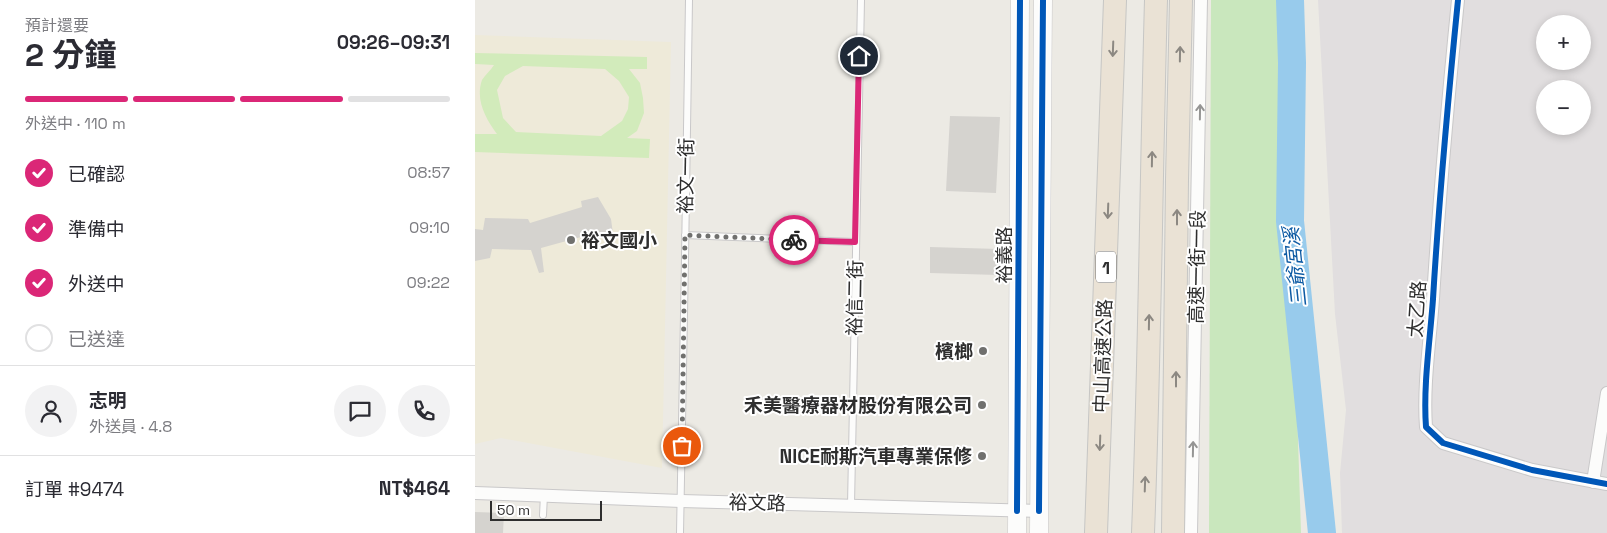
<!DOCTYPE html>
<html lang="zh-TW">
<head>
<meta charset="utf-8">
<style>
  body { margin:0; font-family:"Space Grotesk","Noto Sans TC",sans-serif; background:#f2f2f3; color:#2b2b33; height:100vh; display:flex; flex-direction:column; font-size:19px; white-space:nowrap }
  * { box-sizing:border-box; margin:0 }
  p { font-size:16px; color:#7c7c81 }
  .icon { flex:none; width:28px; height:28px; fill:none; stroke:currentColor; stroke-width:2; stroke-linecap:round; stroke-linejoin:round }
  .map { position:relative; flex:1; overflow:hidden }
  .sheet { display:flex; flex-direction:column; background:#fff; width:475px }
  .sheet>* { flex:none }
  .controls { position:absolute; left:1061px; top:15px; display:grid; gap:10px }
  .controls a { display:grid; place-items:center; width:55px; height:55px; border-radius:50%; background:#fff; box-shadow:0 2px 8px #0003; font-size:25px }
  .scale { position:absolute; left:15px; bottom:12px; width:112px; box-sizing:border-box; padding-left:5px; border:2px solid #2e2e2e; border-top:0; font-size:14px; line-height:18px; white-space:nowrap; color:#2e2e2e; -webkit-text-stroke:4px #fff; paint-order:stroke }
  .pin { position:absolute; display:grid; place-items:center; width:42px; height:42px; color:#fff; margin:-21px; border:2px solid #fff; border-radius:50%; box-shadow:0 1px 5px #0007 }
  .courier { position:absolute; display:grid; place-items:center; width:50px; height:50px; margin:-25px; border:4px solid #db2777; border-radius:50%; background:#fff; color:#222; box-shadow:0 1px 6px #0007 }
  .head em { font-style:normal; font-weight:700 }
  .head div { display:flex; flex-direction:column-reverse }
  .head { display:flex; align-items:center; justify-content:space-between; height:85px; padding:0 25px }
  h1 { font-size:32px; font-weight:700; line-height:38px }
  .bar { display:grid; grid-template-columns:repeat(4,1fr); gap:8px 5px; align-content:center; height:60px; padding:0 25px }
  .bar i { height:6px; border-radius:4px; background:#e1e1e2 }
  .bar .active { background:#db2777 }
  .bar p { grid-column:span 4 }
  .line { display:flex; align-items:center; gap:12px; padding:0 25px; border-top:1px solid #e1e1e2 }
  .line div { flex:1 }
  .round { display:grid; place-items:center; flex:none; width:52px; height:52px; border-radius:26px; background:#f2f2f3 }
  ol { padding:0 25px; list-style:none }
  li { display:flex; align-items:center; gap:15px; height:55px }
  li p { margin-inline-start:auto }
  li .icon { padding:5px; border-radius:50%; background:#db2777; color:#fff; stroke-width:4 }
  li:last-child { color:#7c7c81 }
  li i { width:28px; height:28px; border:2px solid #e1e1e2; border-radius:50% }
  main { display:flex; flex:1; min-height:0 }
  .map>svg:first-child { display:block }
  .industrial { fill:#e1dedf; fill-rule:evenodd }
  .education { fill:#eeead9 }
  .green { fill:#c9e7bd }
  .pitch { fill:#d2ebbb; fill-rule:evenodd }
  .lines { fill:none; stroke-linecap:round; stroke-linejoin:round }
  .river { stroke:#98cbec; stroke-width:28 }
  .building { fill:#d5d3cf }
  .lane-casing { stroke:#c9c8c9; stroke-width:8 }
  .street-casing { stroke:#c9c8c9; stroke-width:14 }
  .secondary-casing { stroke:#c9c8c9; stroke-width:19 }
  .highway-casing { stroke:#c6c6c4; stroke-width:24 }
  .lane { stroke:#fcfcfb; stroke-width:6 }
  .street { stroke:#fcfcfb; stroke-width:12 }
  .secondary { stroke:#fcfcfb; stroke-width:18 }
  .highway { stroke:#eae2d5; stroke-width:22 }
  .cycleway-casing { stroke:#fff; stroke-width:9 }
  .cycleway { stroke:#0057b8; stroke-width:6 }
  .oneway { stroke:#8c8882 }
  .oneway2 { stroke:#959594 }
  .done { stroke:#70706e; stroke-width:5; stroke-dasharray:0 9 }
  .route { stroke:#db2777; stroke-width:6 }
  .poi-dot { fill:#70706e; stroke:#fff; stroke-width:2 }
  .labels { text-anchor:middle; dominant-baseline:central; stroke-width:4; stroke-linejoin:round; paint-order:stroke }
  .shield { fill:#fff; stroke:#6d6d6d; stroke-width:1 }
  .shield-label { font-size:18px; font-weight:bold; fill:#2e2e2e }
  .street-label { font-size:19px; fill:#2e2e2e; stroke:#fff }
  .poi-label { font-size:19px; font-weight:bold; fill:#2e2e2e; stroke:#fff; text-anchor:end }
  .water-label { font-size:20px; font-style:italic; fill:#0d5aa3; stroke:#fff }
</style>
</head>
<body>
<main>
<section class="sheet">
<div class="head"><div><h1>2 分鐘</h1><p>預計還要</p></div><em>09:26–09:31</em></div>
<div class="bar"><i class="active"></i><i class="active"></i><i class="active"></i><i></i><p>外送中 · 110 m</p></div>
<ol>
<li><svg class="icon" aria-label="check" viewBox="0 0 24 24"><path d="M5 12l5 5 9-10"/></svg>已確認<p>08:57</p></li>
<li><svg class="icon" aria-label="check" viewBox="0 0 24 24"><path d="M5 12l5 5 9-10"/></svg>準備中<p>09:10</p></li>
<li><svg class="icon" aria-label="check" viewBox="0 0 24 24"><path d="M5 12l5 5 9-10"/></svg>外送中<p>09:22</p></li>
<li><i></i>已送達</li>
</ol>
<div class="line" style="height:90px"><a class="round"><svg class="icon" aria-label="person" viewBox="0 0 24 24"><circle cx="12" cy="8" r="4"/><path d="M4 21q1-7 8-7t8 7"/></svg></a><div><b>志明</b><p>外送員 · 4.8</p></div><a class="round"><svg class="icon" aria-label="chat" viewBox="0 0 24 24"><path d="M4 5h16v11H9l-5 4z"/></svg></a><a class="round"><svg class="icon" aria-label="phone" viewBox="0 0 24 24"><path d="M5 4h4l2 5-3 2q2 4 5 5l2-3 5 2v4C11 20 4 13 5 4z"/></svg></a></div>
<div class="line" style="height:65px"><div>訂單 #9474</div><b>NT$464</b></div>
</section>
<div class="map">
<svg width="1132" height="533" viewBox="0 0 1132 533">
  <rect width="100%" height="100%" fill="#eceae4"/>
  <path class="industrial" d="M843,0H1132V533H867L865,473L871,410L860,314ZM1070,24H1108V61H1070ZM1070,89H1108V126H1070Z"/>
  <path class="education" d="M0,35L196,42L187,468L26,438L0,444Z"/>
  <path class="green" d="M736,0H809L826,533H734Z"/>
  <path class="pitch" d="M0,53L172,57V69H154L165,83L168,98L169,113L162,131L152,138L175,139L174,158L0,152V134H22C11,119 0,100 7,80C10,75 16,70 19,65L0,64ZM48,66L130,69L144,81L154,97L153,109L147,121L126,136L41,132L28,118L22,90L30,76Z"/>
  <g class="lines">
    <path class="river" d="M815,0L817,63L815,221L847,533"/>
  </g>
  <path class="building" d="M475,116L525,117L521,193L471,191Z
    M123,197L136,219L138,234L106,237L66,248L69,272L64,273L56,250L17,249L15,258L0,261V229L8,230L10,218L53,219L55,223L107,207L106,201Z
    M455,247L524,249L523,275L455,273Z
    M0,512L29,513L28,533H0Z"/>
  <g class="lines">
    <defs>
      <path id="lane" d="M210,235L380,242
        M376,505L386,0
        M68,515L69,495
        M205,533C209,355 211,178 214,0"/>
      <path id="street" d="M983,0C973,100 964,199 958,299C955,341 948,385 951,427L968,443L1057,470L1132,484
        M1118,482L1132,393
        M0,493L206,501L564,511
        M716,533L726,0"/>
      <path id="secondary" d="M542,533L545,0
        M564,533L568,0"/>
      <path id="highway" d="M621,533L640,0
        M668,533C675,355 676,178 681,0
        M698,533L702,180L706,0"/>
    </defs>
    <use href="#lane" class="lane-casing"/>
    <use href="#street" class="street-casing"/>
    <use href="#secondary" class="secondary-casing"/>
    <use href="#highway" class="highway-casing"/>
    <use href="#lane" class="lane"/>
    <use href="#street" class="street"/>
    <use href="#secondary" class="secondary"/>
    <use href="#highway" class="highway"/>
    <defs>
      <path id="cycleway" d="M983,0C973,100 964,199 958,299C955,341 948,385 951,427L968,443L1057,470L1132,484
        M542,511L545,0
        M564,511L568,0"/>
    </defs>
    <use href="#cycleway" class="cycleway-casing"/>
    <use href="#cycleway" class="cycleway"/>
  </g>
  <defs><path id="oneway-shaft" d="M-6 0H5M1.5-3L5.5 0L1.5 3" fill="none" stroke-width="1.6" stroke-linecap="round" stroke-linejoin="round" transform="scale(1.25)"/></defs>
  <g class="oneway">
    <use href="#oneway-shaft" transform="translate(638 49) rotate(92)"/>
    <use href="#oneway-shaft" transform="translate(705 54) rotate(-89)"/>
    <use href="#oneway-shaft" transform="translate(677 159) rotate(-89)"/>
    <use href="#oneway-shaft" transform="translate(633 211) rotate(92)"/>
    <use href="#oneway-shaft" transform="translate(702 217) rotate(-90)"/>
    <use href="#oneway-shaft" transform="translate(674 322) rotate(-89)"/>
    <use href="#oneway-shaft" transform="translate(701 379) rotate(-90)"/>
    <use href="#oneway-shaft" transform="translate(625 443) rotate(92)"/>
    <use href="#oneway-shaft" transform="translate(670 484) rotate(-88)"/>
  </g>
  <g class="oneway2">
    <use href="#oneway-shaft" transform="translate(725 112) rotate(-89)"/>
    <use href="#oneway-shaft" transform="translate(718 449) rotate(-89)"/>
  </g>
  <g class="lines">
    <path class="done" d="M207,446L210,235L319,240"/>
    <path class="route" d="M319,240L380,242L384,56"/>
  </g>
  <g class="poi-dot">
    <circle cx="96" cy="240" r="5"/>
    <circle cx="508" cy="351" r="5"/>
    <circle cx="507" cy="405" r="5"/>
    <circle cx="507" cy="456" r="5"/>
  </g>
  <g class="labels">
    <rect class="shield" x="621" y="251.5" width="20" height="31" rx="4"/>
    <g class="shield-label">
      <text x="631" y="267">1</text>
    </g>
    <g class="street-label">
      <text transform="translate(211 176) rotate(-89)">裕文一街</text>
      <text transform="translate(529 255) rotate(-90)">裕義路</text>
      <text transform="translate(722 267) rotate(-89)">高速一街一段</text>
      <text transform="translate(380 298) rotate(-89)">裕信二街</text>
      <text transform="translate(942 309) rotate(-86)">太乙路</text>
      <text transform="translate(628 356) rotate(-88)">中山高速公路</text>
      <text transform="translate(282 503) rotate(1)">裕文路</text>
    </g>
    <g class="poi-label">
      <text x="106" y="240" text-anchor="start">裕文國小</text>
      <text x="498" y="351">檳榔</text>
      <text x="497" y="405">禾美醫療器材股份有限公司</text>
      <text x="497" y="456">NICE耐斯汽車專業保修</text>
    </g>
    <g class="water-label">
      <text transform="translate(820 267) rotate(-96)">三爺宮溪</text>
    </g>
  </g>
</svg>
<div class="controls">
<a>+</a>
<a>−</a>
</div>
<div class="scale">50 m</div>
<div class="pin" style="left:207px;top:446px;background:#ea580c"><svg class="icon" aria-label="bag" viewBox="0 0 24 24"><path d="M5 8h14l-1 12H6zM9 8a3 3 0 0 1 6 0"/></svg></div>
<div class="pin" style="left:384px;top:56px;background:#1f2937"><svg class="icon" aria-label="home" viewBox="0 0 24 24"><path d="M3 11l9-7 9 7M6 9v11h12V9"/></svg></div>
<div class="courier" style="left:319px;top:240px"><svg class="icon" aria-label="bike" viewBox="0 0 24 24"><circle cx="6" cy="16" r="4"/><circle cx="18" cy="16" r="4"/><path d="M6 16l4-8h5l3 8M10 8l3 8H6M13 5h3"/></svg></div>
</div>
</main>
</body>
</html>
